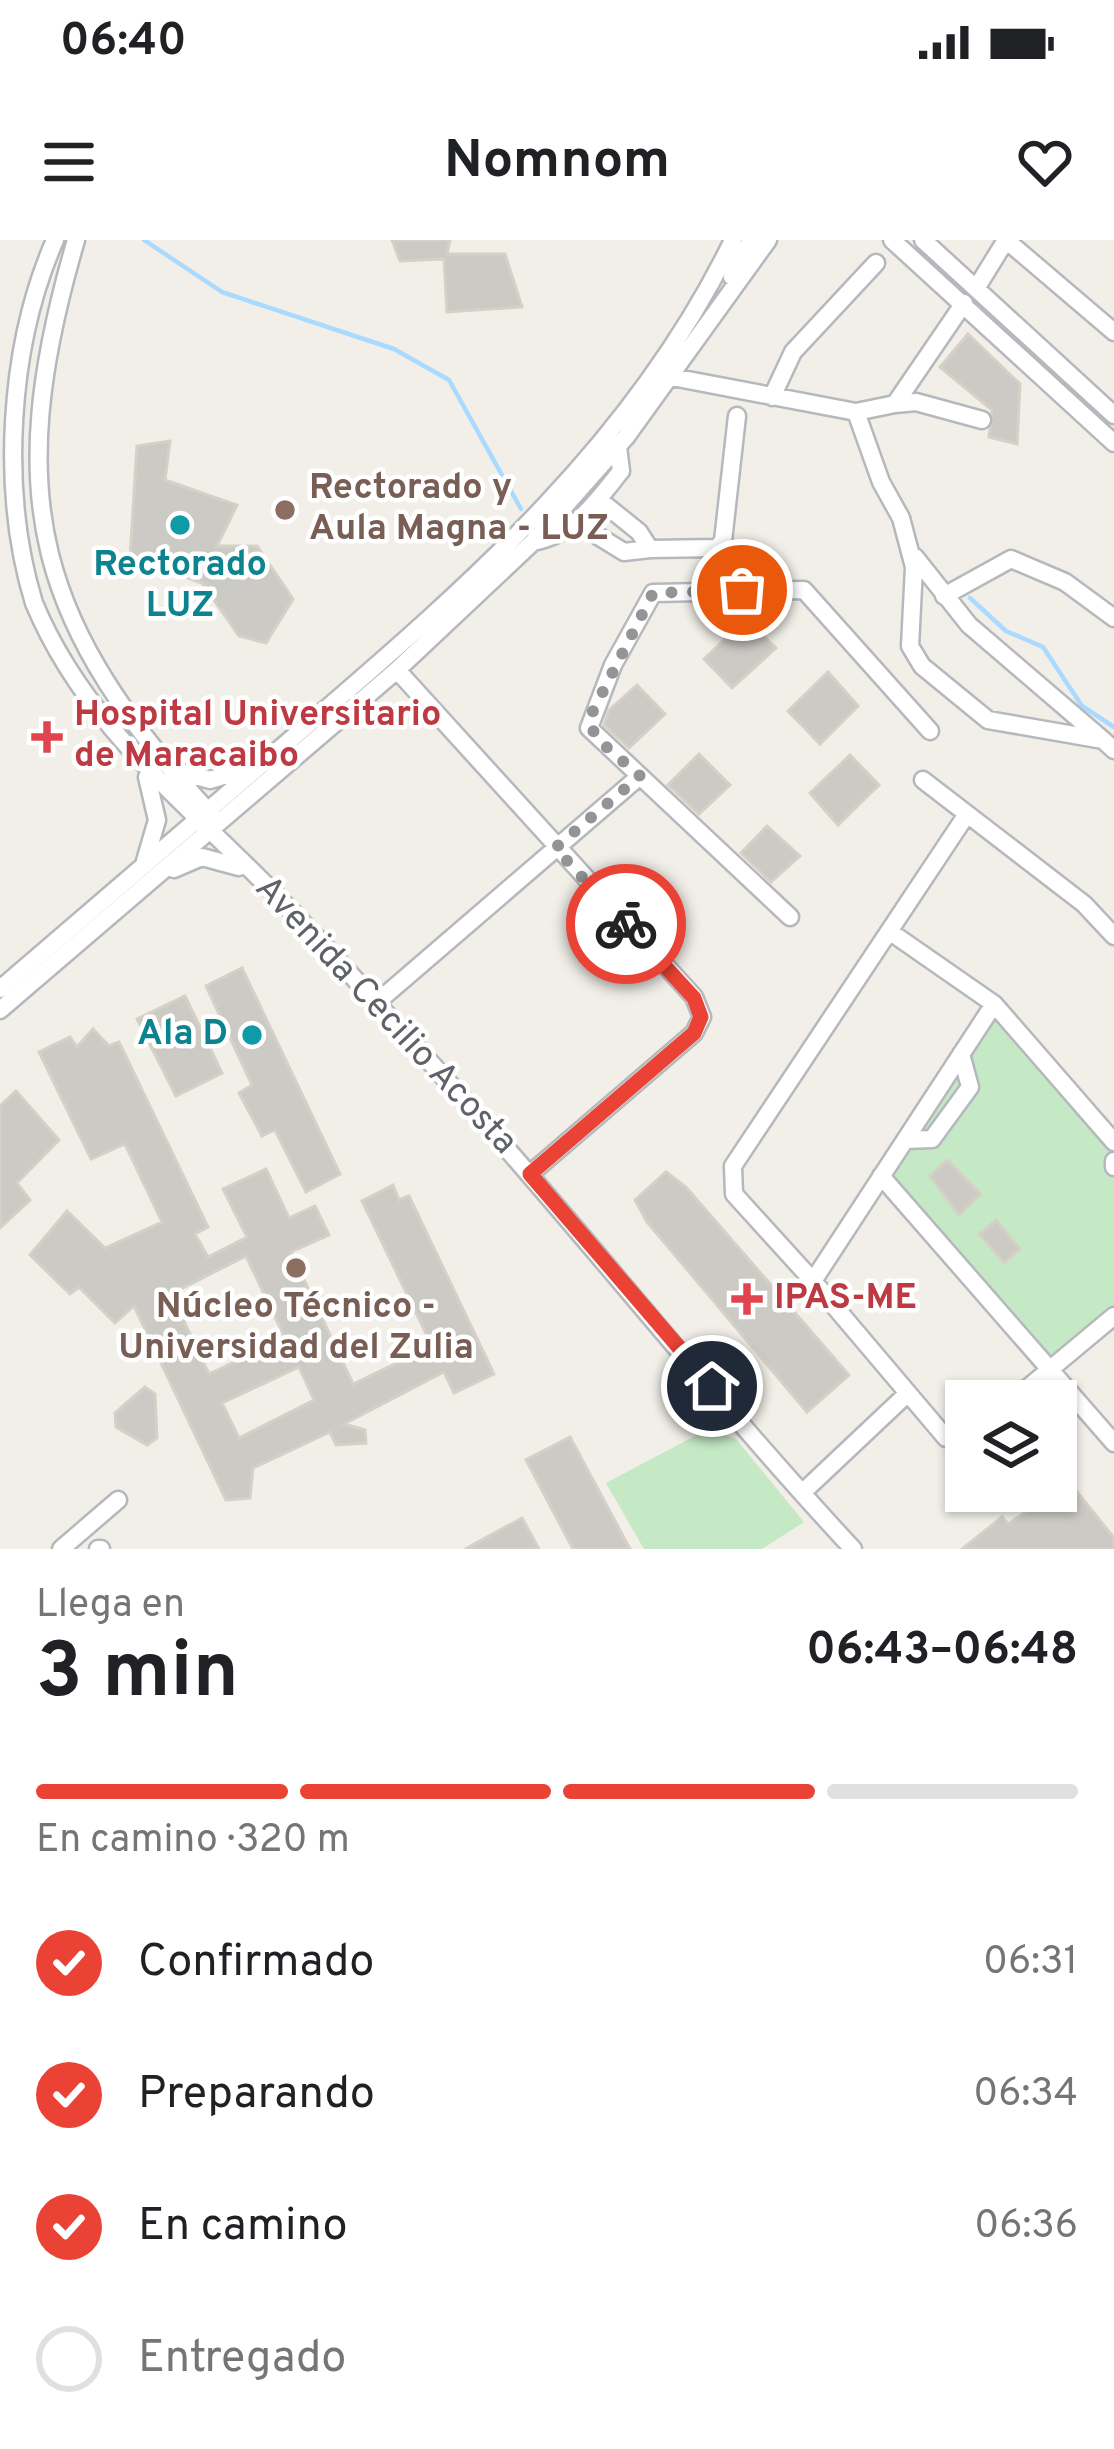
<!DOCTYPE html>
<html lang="es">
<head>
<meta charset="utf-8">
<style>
  body { margin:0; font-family:Overpass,sans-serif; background:#f6f6f6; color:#202124; height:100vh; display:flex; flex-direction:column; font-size:45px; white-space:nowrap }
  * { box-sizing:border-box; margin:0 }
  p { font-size:39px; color:#757577 }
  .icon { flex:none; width:66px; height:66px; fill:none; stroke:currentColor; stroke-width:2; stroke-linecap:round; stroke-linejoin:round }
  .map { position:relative; height:1309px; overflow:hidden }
  .details { display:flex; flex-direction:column; background:#fff; flex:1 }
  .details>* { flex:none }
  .tools { position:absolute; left:945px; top:1140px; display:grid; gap:24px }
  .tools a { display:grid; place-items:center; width:132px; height:132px; border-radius:0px; background:#fff; box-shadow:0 3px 9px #0004; font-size:60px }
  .pin { position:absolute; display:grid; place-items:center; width:102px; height:102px; color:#fff; margin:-51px; border:6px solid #fff; border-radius:50%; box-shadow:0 3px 12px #0007 }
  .courier { position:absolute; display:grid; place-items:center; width:120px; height:120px; margin:-60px; border:9px solid #ea4335; border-radius:50%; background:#fff; color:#222; box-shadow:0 3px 15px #0007 }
  .head em { font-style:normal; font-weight:700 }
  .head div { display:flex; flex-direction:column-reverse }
  .head { display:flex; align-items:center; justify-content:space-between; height:204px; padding:0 36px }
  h1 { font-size:78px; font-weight:700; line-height:90px }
  .bar { display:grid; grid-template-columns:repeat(4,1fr); gap:18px 12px; align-content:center; height:144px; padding:0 36px }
  .bar i { height:15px; border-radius:9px; background:#e0e0e0 }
  .bar .selected { background:#ea4335 }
  .bar p { grid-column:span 4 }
  ol { padding:0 36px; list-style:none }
  li { display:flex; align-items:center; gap:36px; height:132px }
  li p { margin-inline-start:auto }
  li .icon { padding:12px; border-radius:50%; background:#ea4335; color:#fff; stroke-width:4 }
  li:last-child { color:#757577 }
  li i { width:66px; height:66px; border:6px solid #e0e0e0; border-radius:50% }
  .status { display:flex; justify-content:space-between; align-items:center; height:84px; padding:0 60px; background:#fff; direction:ltr }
  .status svg { height:33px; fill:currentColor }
  header { display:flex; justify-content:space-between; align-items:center; height:156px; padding:0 36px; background:#fff; font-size:54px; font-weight:700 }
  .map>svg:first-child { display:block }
  .green { fill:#c5e8c5 }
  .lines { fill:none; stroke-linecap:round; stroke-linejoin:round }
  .stream { stroke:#aadaff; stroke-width:4.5 }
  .building { fill:#cccac5; stroke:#d6d1c6; stroke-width:3; fill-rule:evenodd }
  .minor-casing { stroke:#b5b8bc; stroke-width:21 }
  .minor { stroke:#fff; stroke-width:16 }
  .done { stroke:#929495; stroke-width:12; stroke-dasharray:0 21.6 }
  .route { stroke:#ea4335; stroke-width:15 }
  .education-dot { fill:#8d6e63; stroke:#fff; stroke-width:4.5 }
  .culture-dot { fill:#0f9aa8; stroke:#fff; stroke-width:4.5 }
  .health-dot { fill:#e0444e; stroke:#fff; stroke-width:4.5 }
  .labels { text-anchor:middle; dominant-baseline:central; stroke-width:9; stroke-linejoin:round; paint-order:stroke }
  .education-label { font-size:36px; font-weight:bold; fill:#785e54; stroke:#fff; text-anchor:start }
  .culture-label { font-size:36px; font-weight:bold; fill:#0d838f; stroke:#fff }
  .health-label { font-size:36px; font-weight:bold; fill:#be3a42; stroke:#fff; text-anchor:start }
  .street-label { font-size:36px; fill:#5f6368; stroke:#fff }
</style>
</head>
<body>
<div class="status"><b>06:40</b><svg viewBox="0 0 49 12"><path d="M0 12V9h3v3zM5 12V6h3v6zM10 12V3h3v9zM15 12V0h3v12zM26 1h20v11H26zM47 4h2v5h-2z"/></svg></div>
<header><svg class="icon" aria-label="menu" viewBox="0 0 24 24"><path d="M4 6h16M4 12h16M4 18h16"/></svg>Nomnom<svg class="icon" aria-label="heart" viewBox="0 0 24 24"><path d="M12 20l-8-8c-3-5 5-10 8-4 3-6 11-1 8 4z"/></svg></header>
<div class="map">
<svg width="1114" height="1309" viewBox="0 0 1114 1309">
  <rect width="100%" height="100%" fill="#f1efe8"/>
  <path class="green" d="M994,768L1114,907V1073L1050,1124L885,935Z
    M708,1189L736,1199L804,1282L762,1309H644L606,1243Z"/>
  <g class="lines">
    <path class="stream" d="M144,0L222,52L394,109L449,140L521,269
      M970,358L1006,391L1043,407L1082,466L1114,487"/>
  </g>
  <path class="building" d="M392,0H450L447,14H505L522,67L447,72L444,19L400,21Z
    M968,94L1020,144L1017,204L989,197L992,170L940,127Z
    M170,201L165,240L237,265L217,306H257L293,359L266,403L239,396L202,343L130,318L137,206Z
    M746,379L776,408L732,448L704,419Z
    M828,432L858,466L820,504L788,471Z
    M637,445L665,474L629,508L604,485L609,470Z
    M699,514L730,545L699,574L668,545Z
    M850,515L879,545L838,585L810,553Z
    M767,586L800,616L771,642L741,613Z
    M242,728L340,934L306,952L275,890L262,896L239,853L252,845L206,746Z
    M185,756L222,833L176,856L137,779Z
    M93,789L109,806L119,802L208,987L195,994L208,1017L247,997L223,949L266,929L289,978L315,966L329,995L291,1012L353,1144L432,1106L362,961L393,945L399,960L409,956L494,1134L454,1153L444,1132L344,1184L365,1190L366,1203L336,1205L330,1192L253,1228L250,1258L226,1260L134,1066L115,1083L79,1047L70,1054L30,1015L67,971L105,1008L162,982L125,904L91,919L39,812L70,797L77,807ZM246,1016L285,1098L209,1134L171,1054ZM299,1127L314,1160L239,1198L222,1163Z
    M16,851L59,900L17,943L30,960L0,988V866Z
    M947,920L981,954L959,975L930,936Z
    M666,932L686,947L849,1135L807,1172L647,982L635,960Z
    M996,980L1020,1009L1004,1023L979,994Z
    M145,1147L155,1154L157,1198L147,1205L116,1187L115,1173Z
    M570,1197L630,1309H573L526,1220Z
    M1066,1238L1114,1298V1309H962L1002,1277L1008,1284L1056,1251Z
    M522,1278L539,1309H465Z"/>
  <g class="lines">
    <defs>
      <path id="minor" d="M55,0C8,107 0,252 34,363C80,474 167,547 250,629C312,690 371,757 430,822C575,981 707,1152 853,1309
        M76,0C0,260 36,385 216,580
        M892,0L1114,203
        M923,0L1114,175
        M1006,0L1114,92
        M732,37L751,0
        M977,47L1006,0
        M672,137L856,172L881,242L901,278L914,327L910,406L922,426L988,480L1103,500L1114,510
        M772,157L793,112L876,23
        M895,164L916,162L982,180
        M856,172L895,164L964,63
        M598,259L639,292L650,309L717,308L723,301L737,176
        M577,283L624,312L650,309
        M533,302C575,294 595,263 621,231L618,207
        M915,317L969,385L1102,499
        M944,356L1011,319L1065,342L1114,378
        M397,430L694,757L702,777L694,793L530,934
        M174,530L210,540L252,527
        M923,540L1084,664L1114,696
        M145,621L157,580L147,537
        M174,629L202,617L239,627
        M790,677L589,488L613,425L653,353L804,350L930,491
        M889,691L994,764L1114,902
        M0,749C104,660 207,571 311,482C475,341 637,199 733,0
        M375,764L640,536
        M0,770L397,430L533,302L626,197L768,0
        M905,900L932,899L970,847L961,814
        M1114,921V927
        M881,936L1114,1203
        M813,1041L734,954L733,926L967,574
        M1012,1161L1114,1076
        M966,1199L946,1198L813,1041L994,764
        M803,1252L908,1153
        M61,1309L118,1260
        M98,1309H101"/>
    </defs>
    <use href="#minor" class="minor-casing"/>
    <use href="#minor" class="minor"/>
  </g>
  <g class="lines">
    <path class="done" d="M626,684L555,608L640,536L596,498L589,479L653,353L742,350"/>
    <path class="route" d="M626,684L694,758L701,777L694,793L530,934L712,1146"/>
  </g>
  <g class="education-dot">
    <circle cx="285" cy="270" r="12"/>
    <circle cx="296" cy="1028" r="12"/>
  </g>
  <g class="culture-dot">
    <circle cx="180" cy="285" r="12"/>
    <circle cx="252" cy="795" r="12"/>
  </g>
  <g class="health-dot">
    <path d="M41 479h12v12h12v12h-12v12h-12v-12h-12v-12h12z"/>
    <path d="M741 1041h12v12h12v12h-12v12h-12v-12h-12v-12h12z"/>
  </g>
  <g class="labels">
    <g class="education-label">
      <text x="309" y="249">Rectorado y<tspan x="309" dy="41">Aula Magna - LUZ</tspan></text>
      <text x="296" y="1068" text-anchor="middle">Núcleo Técnico -<tspan x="296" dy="41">Universidad del Zulia</tspan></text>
    </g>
    <g class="culture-label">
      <text x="180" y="326">Rectorado<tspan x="180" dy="41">LUZ</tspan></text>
      <text x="228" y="795" text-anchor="end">Ala D</text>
    </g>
    <g class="health-label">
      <text x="74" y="476">Hospital Universitario<tspan x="74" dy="41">de Maracaibo</tspan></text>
      <text x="774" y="1059">IPAS-ME</text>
    </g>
    <g class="street-label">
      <text transform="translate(385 776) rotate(47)">Avenida Cecilio Acosta</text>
    </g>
  </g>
</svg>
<div class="tools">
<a><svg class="icon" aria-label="layers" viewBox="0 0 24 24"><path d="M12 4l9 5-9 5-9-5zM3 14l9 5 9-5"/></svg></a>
</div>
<div class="pin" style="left:742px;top:350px;background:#ea580c"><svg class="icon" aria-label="bag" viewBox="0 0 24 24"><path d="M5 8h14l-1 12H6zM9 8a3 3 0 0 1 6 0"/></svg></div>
<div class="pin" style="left:712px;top:1146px;background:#1f2937"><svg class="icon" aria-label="home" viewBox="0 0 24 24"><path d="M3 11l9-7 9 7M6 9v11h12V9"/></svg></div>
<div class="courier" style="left:626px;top:684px"><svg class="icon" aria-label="bike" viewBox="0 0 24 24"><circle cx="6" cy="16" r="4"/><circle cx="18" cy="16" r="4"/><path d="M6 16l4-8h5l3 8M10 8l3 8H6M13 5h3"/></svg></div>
</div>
<section class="details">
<div class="head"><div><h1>3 min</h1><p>Llega en</p></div><em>06:43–06:48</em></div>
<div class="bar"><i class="selected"></i><i class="selected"></i><i class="selected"></i><i></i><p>En camino · 320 m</p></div>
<ol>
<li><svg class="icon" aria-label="check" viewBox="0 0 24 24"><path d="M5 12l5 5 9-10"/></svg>Confirmado<p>06:31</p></li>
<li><svg class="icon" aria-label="check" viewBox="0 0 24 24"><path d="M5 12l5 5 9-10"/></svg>Preparando<p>06:34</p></li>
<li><svg class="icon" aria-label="check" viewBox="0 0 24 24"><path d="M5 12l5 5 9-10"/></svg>En camino<p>06:36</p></li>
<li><i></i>Entregado</li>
</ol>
</section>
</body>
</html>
